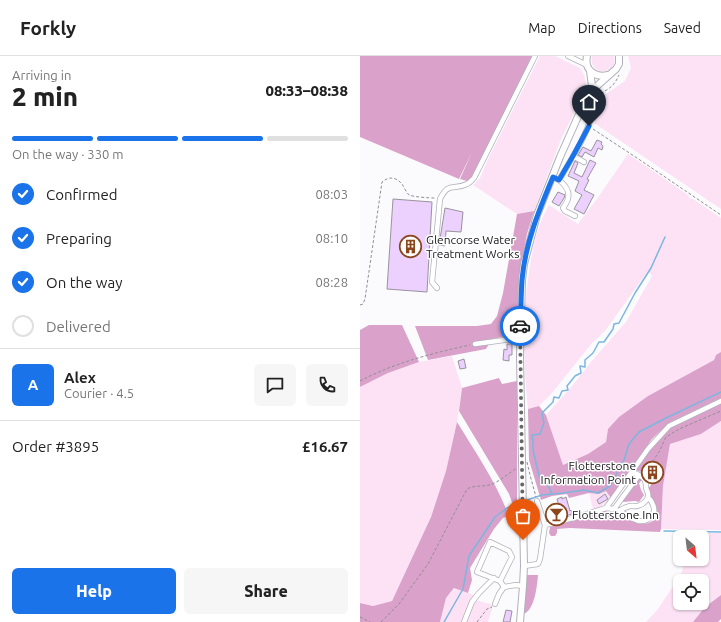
<!DOCTYPE html>
<html lang="en">
<head>
<meta charset="utf-8">
<style>
  body { margin:0; font-family:Ubuntu,sans-serif; background:#f6f6f6; color:#222; height:100vh; display:flex; flex-direction:column; font-size:15px; white-space:nowrap }
  * { box-sizing:border-box; margin:0 }
  p { font-size:13px; color:#767676 }
  .icon { flex:none; width:22px; height:22px; fill:none; stroke:currentColor; stroke-width:2; stroke-linecap:round; stroke-linejoin:round }
  .map { position:relative; flex:1; overflow:hidden }
  .panel { display:flex; flex-direction:column; background:#fff; width:360px }
  .panel>* { flex:none }
  .needle { width:26px; rotate:152deg }
  .fabs { position:absolute; left:313px; top:474px; display:grid; gap:8px }
  .fabs a { display:grid; place-items:center; width:36px; height:36px; border-radius:6px; background:#fff; box-shadow:0 1px 3px #0004; font-size:20px }
  .pin { position:absolute; display:grid; place-items:center; width:34px; height:34px; color:#fff; margin:-41px -17px; border-radius:50% 50% 50% 0; rotate:-45deg; box-shadow:0 0 4px #0007 }
  .pin .icon { rotate:45deg }
  .courier { position:absolute; display:grid; place-items:center; width:40px; height:40px; margin:-20px; border:3px solid #1a73e8; border-radius:50%; background:#fff; color:#222; box-shadow:0 1px 5px #0007 }
  .summary em { font-style:normal; font-weight:800 }
  .summary div { display:flex; flex-direction:column-reverse }
  .summary { display:flex; align-items:center; justify-content:space-between; height:68px; padding:0 12px }
  h1 { font-size:26px; font-weight:800; line-height:30px }
  .bar { display:grid; grid-template-columns:repeat(4,1fr); gap:6px 4px; align-content:center; height:48px; padding:0 12px }
  .bar i { height:5px; border-radius:3px; background:#e0e0e0 }
  .bar .on { background:#1a73e8 }
  .bar p { grid-column:span 4 }
  .line { display:flex; align-items:center; gap:10px; padding:0 12px; border-top:1px solid #e0e0e0 }
  .line div { flex:1 }
  .round { display:grid; place-items:center; flex:none; width:42px; height:42px; border-radius:6px; background:#f6f6f6 }
  ol { padding:0 12px; list-style:none }
  li { display:flex; align-items:center; gap:12px; height:44px }
  li p { margin-inline-start:auto }
  li .icon { padding:4px; border-radius:50%; background:#1a73e8; color:#fff; stroke-width:4 }
  li:last-child { color:#767676 }
  li i { width:22px; height:22px; border:2px solid #e0e0e0; border-radius:50% }
  .cta { display:flex; gap:8px; margin-top:auto; padding:8px 12px }
  .cta a { flex:1; height:46px; border-radius:6px; background:#1a73e8; color:#fff; font-size:16px; font-weight:800; line-height:46px; text-align:center }
  .cta a+a { background:#f6f6f6; color:#222 }
  header { display:flex; align-items:center; gap:24px; box-sizing:border-box; height:56px; padding:0 20px; background:#fff; border-bottom:1px solid #e0e0e0 }
  header strong { font-size:19px }
  nav { display:flex; gap:22px; margin-inline-start:auto; font-size:14px }
  main { display:flex; flex:1; min-height:0 }
  .map>svg:first-child { display:block }
  .green { fill:#fce2f4; fill-rule:evenodd }
  .forest { fill:#daa2ca }
  .lines { fill:none; stroke-linecap:round; stroke-linejoin:round }
  .stream { stroke:#7cb6df; stroke-width:1.5 }
  .building { fill:#ecd0fd; stroke:#99939d }
  .minor-casing { stroke:#b0b0bb; stroke-width:6 }
  .highway-casing { stroke:#b0b0bb; stroke-width:8 }
  .path { stroke:#8f8f92; stroke-width:1; stroke-dasharray:3 2; stroke-linecap:butt }
  .minor { stroke:#fff; stroke-width:4.5 }
  .highway { stroke:#fff; stroke-width:6 }
  .done { stroke:#67676a; stroke-width:4; stroke-dasharray:0 7.2 }
  .route { stroke:#1a73e8; stroke-width:5 }
  .labels { text-anchor:middle; dominant-baseline:central; stroke-width:3; stroke-linejoin:round; paint-order:stroke }
  .poi-label { font-size:12px; fill:#17171b; stroke:#fff; text-anchor:start }
</style>
</head>
<body>
<header>
<strong>Forkly</strong>
<nav><a>Map</a><a>Directions</a><a>Saved</a></nav>
</header>
<main>
<section class="panel">
<div class="summary"><div><h1>2 min</h1><p>Arriving in</p></div><em>08:33–08:38</em></div>
<div class="bar"><i class="on"></i><i class="on"></i><i class="on"></i><i></i><p>On the way · 330 m</p></div>
<ol>
<li><svg class="icon" aria-label="check" viewBox="0 0 24 24"><path d="M5 12l5 5 9-10"/></svg>Confirmed<p>08:03</p></li>
<li><svg class="icon" aria-label="check" viewBox="0 0 24 24"><path d="M5 12l5 5 9-10"/></svg>Preparing<p>08:10</p></li>
<li><svg class="icon" aria-label="check" viewBox="0 0 24 24"><path d="M5 12l5 5 9-10"/></svg>On the way<p>08:28</p></li>
<li><i></i>Delivered</li>
</ol>
<div class="line" style="height:72px"><b class="round" style="background:#1a73e8;color:#fff">A</b><div><b>Alex</b><p>Courier · 4.5</p></div><a class="round"><svg class="icon" aria-label="chat" viewBox="0 0 24 24"><path d="M4 5h16v11H9l-5 4z"/></svg></a><a class="round"><svg class="icon" aria-label="phone" viewBox="0 0 24 24"><path d="M5 4h4l2 5-3 2q2 4 5 5l2-3 5 2v4C11 20 4 13 5 4z"/></svg></a></div>
<div class="line" style="height:52px"><div>Order #3895</div><b>£16.67</b></div>
<div class="cta"><a>Help</a><a>Share</a></div>
</section>
<div class="map">
<svg width="361" height="566" viewBox="0 0 361 566">
  <rect width="100%" height="100%" fill="#fbfbfd"/>
  <path class="green" d="M180,0H195L220,12L224,19L226,27V34L201,83L174,155L157,158L113,129L120,122L129,101Z
    M232,0H254C258,21 228,20 232,0Z
    M268,0H361V153L234,67L243,40L265,25L271,12Z
    M268,98L328,139L330,143H333L361,162V296L356,299L354,304L288,340L248,373L246,386L228,398L203,409L186,359L212,330L231,306L266,266L292,220L288,215L245,275L232,287L192,337L179,350L168,353C163,306 162,257 170,210C172,196 175,182 180,168C182,162 186,155 189,149L218,168L239,140Z
    M92,300L102,332L97,366L86,415L71,461L32,545L13,550L0,547V331L28,317L59,306Z
    M361,365V474L301,473L303,430L310,388L341,378Z
    M246,435L251,442L241,451L233,453L229,437L239,438Z
    M336,477H361V539L345,551L333,566H286L298,553L321,518L326,503H342V481H334ZM320,525H342V547H320Z
    M95,532L114,539L116,544L133,549L128,566H80L86,542Z"/>
  <path class="forest" d="M0,0H175L114,120L107,125L100,123L112,96L99,123L0,81Z
    M174,155L167,178L160,215L156,273L151,279L132,283L126,293L68,304L55,270H117L131,268L137,260L143,237L157,158Z
    M9,269H42L59,306L28,317L0,331V274Z
    M361,296V342L309,367L292,383L251,442L246,435L239,438L229,437L209,442L207,438L192,440L181,444L169,404L168,353L179,350L186,359L203,409L228,398L246,386L248,373L259,361L288,340L354,304L356,299Z
    M139,322L142,328L157,325V458L155,455L149,438L99,355L102,332Z
    M361,347V365L341,378L310,388L303,430L301,473L300,476L210,472L197,473V477L195,480H191L189,477L190,471C203,467 216,464 229,460C234,458 241,454 246,455C258,457 286,477 295,462C302,449 287,440 288,433C289,431 292,428 293,425V424L284,417L275,414L288,394L310,372Z
    M97,366C116,397 136,426 149,460L143,462L134,473L110,512L112,524L108,537L94,532L86,542L80,566H0V547L13,550L32,545L71,461L86,415Z
    M279,421L282,424L279,427L281,434L284,439L279,446L275,445L263,446L262,444Z
    M167,519H178C177,530 175,553 164,558Z
    M361,539V563L358,566H333L345,551Z"/>
  <g class="lines">
    <path class="stream" d="M192,438L185,423L179,420L173,394V385L172,379L180,378L184,367L182,357L193,346L194,341L199,342L202,335L208,334L207,330L215,320L221,317L220,310L225,311V304L233,297L239,286H244L253,273L254,268L259,267L275,237L291,212L305,181
      M164,445L182,439L203,437L224,434L238,437L250,430L264,404L269,388L279,376L306,362L361,336
      M304,475L361,476
      M84,566L103,533L109,500L135,461L147,452L160,447"/>
  </g>
  <path class="building" d="M237,84L242,86L241,88L243,90L242,94L238,92L234,101L225,96L222,101L218,99L223,91L231,95Z
    M230,104L236,107L227,123L229,124L224,134L234,139L224,158L214,153L222,139L215,135L219,125L208,120L215,105L218,107L214,117L222,121Z
    M198,136L205,139L204,142L199,150L192,146Z
    M33,143L72,146L67,236L27,233Z
    M85,152L103,156L101,176L86,175L85,190L79,189Z
    M147,288H152V299H149V305L143,304L144,293L147,294Z
    M104,303L106,312L100,313L98,305Z
    M292,412L297,416L293,421L288,417Z
    M245,438L248,443L239,448L237,444Z
    M202,441V443L206,441L210,455L211,454L212,458L190,464L189,459L193,458L192,455L200,453L197,443Z
    M146,554L152,555L150,566H143Z"/>
  <g class="lines">
    <defs>
      <path id="minor" d="M208,0L227,9
        M213,100L224,106
        M193,121L199,124C212,102 226,81 233,56
        M199,124C204,128 210,135 208,142C208,145 205,149 203,152L205,155L215,160
        M77,232L72,226L80,143C89,125 93,135 107,128C110,127 112,124 114,122L175,0
        M115,288L160,282
        M246,452L254,453L259,455C262,453 266,451 270,450C273,450 277,451 280,449C283,448 288,444 288,440C289,436 286,435 286,431C286,421 281,420 272,416
        M254,453L279,419
        M259,455C265,458 272,463 279,465C289,466 297,458 293,449C292,446 290,443 288,441
        M185,469L217,461L246,452L288,393L309,370L361,345
        M164,510L178,508L180,503L185,469L177,445
        M140,525L152,501L149,495L130,486L117,516L140,525L144,531
        M135,548L139,538L144,531L156,529L163,530
        M104,566L112,546L119,537L134,522"/>
      <path id="highway" d="M227,0C224,14 235,22 248,19
        M230,37L232,30L230,15
        M160,566L163,530L164,510L160,301L162,224L164,208L177,159L200,101L224,47L228,40L238,29L256,13L259,8V0"/>
    </defs>
    <use href="#minor" class="minor-casing"/>
    <use href="#highway" class="highway-casing"/>
    <path class="path" d="M235,52L243,36C251,32 255,28 259,19
      M233,73L277,102L361,159
      M0,249L3,248L5,243L22,126C29,120 36,121 42,128C44,131 46,136 49,139C54,141 69,142 75,142
      M0,325C34,307 73,297 110,289
      M167,406L170,419L176,441
      M284,418L299,396L306,381L319,373L361,355
      M0,561L10,566
      M21,566L39,548L68,508L107,433C114,429 122,431 129,429C138,427 149,417 157,412
      M117,566L127,553L132,551"/>
    <use href="#minor" class="minor"/>
    <use href="#highway" class="highway"/>
  </g>
  <g class="lines">
    <path class="done" d="M160,270L163,484"/>
    <path class="route" d="M160,270C161,255 161,239 162,224C165,188 179,154 193,121L199,124L213,100L229,70"/>
  </g>
  <defs>
    <symbol id="building-ring" viewBox="-11 -11 22 22"><circle r="9.5" fill="#fff" stroke="#8b461b" stroke-width="1.5"/><path d="M-4-6H4V6H1V3H-1V6H-4ZM-2.5-4.3h1.7v1.8h-1.7ZM.8-4.3h1.7v1.8H.8ZM-2.5-1h1.7V.8h-1.7ZM.8-1h1.7V.8H.8Z" fill="#8b461b"/></symbol>
    <symbol id="bar-ring" viewBox="-11 -11 22 22"><circle r="9.5" fill="#fff" stroke="#8b461b" stroke-width="1.5"/><path d="M-6-5H6L.8 .8V4.5H3.5V6h-7V4.5H-.8V.8Z" fill="#8b461b"/></symbol>
  </defs>
  <g fill-rule="evenodd">
    <use href="#building-ring" x="38" y="178" width="25" height="25"/>
    <use href="#building-ring" x="280" y="404" width="25" height="25"/>
    <use href="#bar-ring" x="184" y="446" width="25" height="25"/>
  </g>
  <g class="labels">
    <g class="poi-label">
      <text x="66" y="183">Glencorse Water<tspan x="66" dy="14">Treatment Works</tspan></text>
      <text x="276" y="409" text-anchor="end">Flotterstone<tspan x="276" dy="14">Information Point</tspan></text>
      <text x="212" y="458">Flotterstone Inn</text>
    </g>
  </g>
</svg>
<div class="fabs">
<a><svg class="needle" viewBox="-14 -14 28 28"><path d="M0-13l5 13h-10z" fill="#e53935"/><path d="M0 13l5-13h-10z" fill="#767676"/></svg></a>
<a><svg class="icon" aria-label="locate" viewBox="0 0 24 24"><circle cx="12" cy="12" r="6"/><path d="M12 2v4M12 18v4M2 12h4M18 12h4"/></svg></a>
</div>
<div class="pin" style="left:163px;top:484px;background:#ea580c"><svg class="icon" aria-label="bag" viewBox="0 0 24 24"><path d="M5 8h14l-1 12H6zM9 8a3 3 0 0 1 6 0"/></svg></div>
<div class="pin" style="left:229px;top:70px;background:#1f2937"><svg class="icon" aria-label="home" viewBox="0 0 24 24"><path d="M3 11l9-7 9 7M6 9v11h12V9"/></svg></div>
<div class="courier" style="left:160px;top:270px"><svg class="icon" aria-label="car" viewBox="0 0 24 24"><path d="M5 17H2v-5l4-1 3-4h7l3 4 3 1v5h-3M9 17h6M6 11h13"/><circle cx="7" cy="17" r="2"/><circle cx="17" cy="17" r="2"/></svg></div>
</div>
</main>
</body>
</html>
